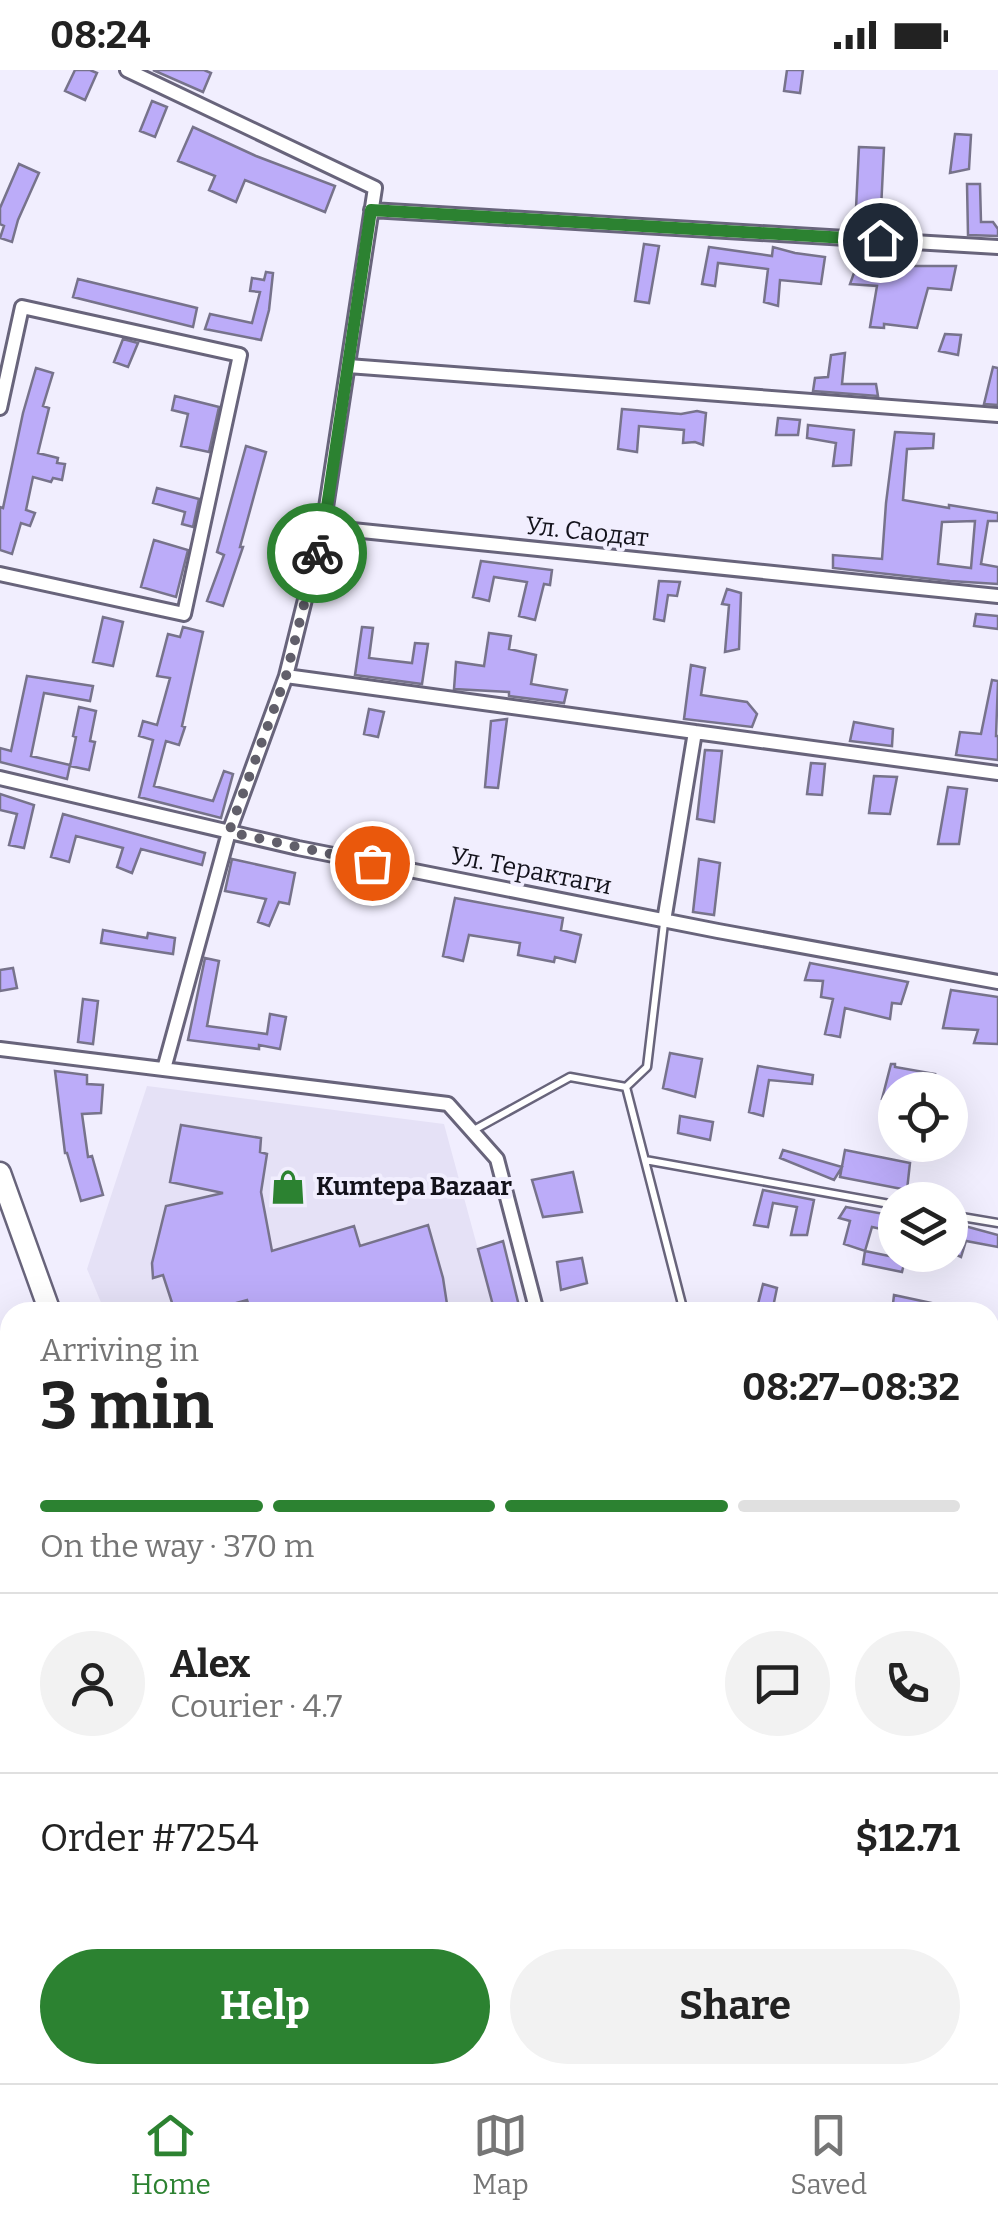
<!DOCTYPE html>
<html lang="en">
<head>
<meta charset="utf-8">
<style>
  body { margin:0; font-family:Bitter,serif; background:#f2f2f2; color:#222; height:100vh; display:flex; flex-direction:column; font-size:38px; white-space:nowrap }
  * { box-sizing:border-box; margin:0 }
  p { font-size:32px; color:#767676 }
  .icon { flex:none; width:55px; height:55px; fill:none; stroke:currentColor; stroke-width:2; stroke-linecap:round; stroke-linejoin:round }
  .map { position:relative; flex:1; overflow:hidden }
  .side { position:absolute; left:0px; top:1232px; width:1000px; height:782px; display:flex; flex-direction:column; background:#fff; border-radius:30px 30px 0 0; box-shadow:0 10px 40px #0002 }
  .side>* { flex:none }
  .tools { position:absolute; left:878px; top:1002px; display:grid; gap:20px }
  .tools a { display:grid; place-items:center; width:90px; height:90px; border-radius:50%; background:#fff; box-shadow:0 10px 40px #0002; font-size:50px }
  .pin { position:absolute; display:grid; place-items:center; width:85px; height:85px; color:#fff; margin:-42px; border:5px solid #fff; border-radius:50%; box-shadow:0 2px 10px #0007 }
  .courier { position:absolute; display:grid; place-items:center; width:100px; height:100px; margin:-50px; border:8px solid #2c8231; border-radius:50%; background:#fff; color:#222; box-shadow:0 2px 12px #0007 }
  .headline em { font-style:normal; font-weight:700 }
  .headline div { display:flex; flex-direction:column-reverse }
  .headline { display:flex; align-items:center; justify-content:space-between; height:170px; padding:0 40px }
  h1 { font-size:65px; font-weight:700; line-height:75px }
  .bar { display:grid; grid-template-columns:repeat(4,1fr); gap:15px 10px; align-content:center; height:120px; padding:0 40px }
  .bar i { height:12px; border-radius:8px; background:#e0e0e0 }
  .bar .selected { background:#2c8231 }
  .bar p { grid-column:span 4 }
  .line { display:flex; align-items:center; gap:25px; padding:0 40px; border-top:2px solid #e0e0e0 }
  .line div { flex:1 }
  .round { display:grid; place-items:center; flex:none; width:105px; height:105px; border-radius:52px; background:#f2f2f2 }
  .primary-button { display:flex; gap:20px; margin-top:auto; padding:20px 40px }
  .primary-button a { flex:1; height:115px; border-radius:60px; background:#2c8231; color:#fff; font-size:40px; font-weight:700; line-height:115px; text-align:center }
  .primary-button a+a { background:#f2f2f2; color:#222 }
  .status { display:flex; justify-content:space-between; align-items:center; height:70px; padding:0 50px; background:#fff; direction:ltr }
  .status svg { height:28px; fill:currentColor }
  .tabs { display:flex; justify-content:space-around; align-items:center; height:140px; border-top:2px solid #e0e0e0; background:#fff; font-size:28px; color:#767676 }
  .tabs a { display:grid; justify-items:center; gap:5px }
  .tabs .selected { color:#2c8231 }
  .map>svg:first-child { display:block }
  .built { fill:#e5e1f6 }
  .building { fill:#bcacf9; stroke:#77738b; stroke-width:2.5; fill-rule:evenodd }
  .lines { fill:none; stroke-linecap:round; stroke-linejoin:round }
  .service-casing { stroke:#68647b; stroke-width:11 }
  .minor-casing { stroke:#68647b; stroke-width:18 }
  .primary-casing { stroke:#68647b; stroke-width:25 }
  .service { stroke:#fff; stroke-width:6 }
  .minor { stroke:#fff; stroke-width:12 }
  .primary { stroke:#fff; stroke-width:20 }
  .done { stroke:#615f6a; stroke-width:10; stroke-dasharray:0 18 }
  .route { stroke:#2c8231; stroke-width:12 }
  .labels { text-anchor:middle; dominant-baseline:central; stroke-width:8; stroke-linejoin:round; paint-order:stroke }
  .street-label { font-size:25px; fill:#13121b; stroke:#f1eefe }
  .poi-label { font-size:25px; font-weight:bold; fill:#13121b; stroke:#f1eefe; text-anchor:start }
</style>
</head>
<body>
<div class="status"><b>08:24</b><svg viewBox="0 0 49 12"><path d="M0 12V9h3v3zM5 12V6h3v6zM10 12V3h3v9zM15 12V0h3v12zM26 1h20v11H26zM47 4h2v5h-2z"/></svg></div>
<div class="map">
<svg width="998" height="2013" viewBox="0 0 998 2013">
  <rect width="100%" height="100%" fill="#f1eefe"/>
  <path class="built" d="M147,1016L444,1054L495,1242H105L87,1199Z
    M416,2005H547L488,2013H420Z"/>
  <path class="building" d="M75,0H90L97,3L85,30L65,21Z
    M153,0H204L211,3L203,22Z
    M787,0H803L800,23L784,21Z
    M152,31L167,37L155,67L140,61Z
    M193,57L256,86L335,116L325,142L245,110L236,132L209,120L215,106L178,91Z
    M955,64L971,65L969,99L950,103Z
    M859,77L884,78L880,160L855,159Z
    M19,94L39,103L18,150L12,172L0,168L4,156L0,154V138Z
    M967,114H980L981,152H993L998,159V166L968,165Z
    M644,174L659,176L649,233L635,231Z
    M709,177L772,186L773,177L795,183L825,187L821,214L780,210L778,236L764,232L768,199L718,193L715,216L702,214Z
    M860,186L891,188L892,196H956L951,220L928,218L917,258L884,254V258L870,257L877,216L850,214Z
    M266,202L273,203L269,240L261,270L205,259L210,244L252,253L260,222L250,221L252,208L264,210Z
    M78,209L197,238L193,257L73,227Z
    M945,264L961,265L958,285L939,281Z
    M123,269L138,273L128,297L114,292Z
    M845,283L842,314H876L878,326L813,321L815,308L828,307L831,285Z
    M993,297L998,298V335L984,334Z
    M36,298L53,303L43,336L49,338L38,383L58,388L57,393L65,394L62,410L53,408L51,412L33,407L26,440L35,443L30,456L21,453L12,484L0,480V437L3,438L23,343Z
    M175,326L219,337L209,382L181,376L188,344L172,340Z
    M622,339L681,344L697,341L706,343L703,375L695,372L683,373L684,360L639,356L637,382L618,379Z
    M778,348L800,350L798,365H776Z
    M808,355L854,360L851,395L833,396L836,373L807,368Z
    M895,362L934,364L933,378L907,379L903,430L949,438V435L998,443V451H988L981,494L998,497V514L950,511L833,498V485L882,489L886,433ZM975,451L971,498L938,494L942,452Z
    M246,376L266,382L240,477H243L223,536L207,531L224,485L217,482Z
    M157,418L199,429L193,457L182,454L185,442L153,433Z
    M154,470L188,480L176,527L141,517Z
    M481,491L552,500L550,515L544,514L535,550L519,546L527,512L494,507L489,531L473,527Z
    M659,511L680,512L677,526L668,525L664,551L654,549Z
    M727,519L741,523L739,579L725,582L729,535L722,534Z
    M976,544L998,546V559L974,556Z
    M103,547L123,552L113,596L93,592Z
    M183,557L203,562L182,656L185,657L179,675L166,671L154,716L213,731L224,701L233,704L221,748L139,727L153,670L139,666L143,651L157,655L170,608L157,606L168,564L180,567Z
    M362,557L373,558L369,588L412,593L415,573L428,574L422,614L355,605Z
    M489,563L511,566L509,579L536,585L531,614L567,620L564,633L509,626V622L454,619L456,592L484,596Z
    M691,595L705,598L701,625L747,632L757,644L752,657L684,649Z
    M27,606L93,616L90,631L44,623L31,686L70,695L67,709L0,692V678L11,681Z
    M992,610L998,611L996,666H998V690L956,685L960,662L981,664Z
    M79,637L96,641L90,671L95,672L89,700L70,696L76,667L73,666Z
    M369,639L384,642L378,667L364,664Z
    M507,649L498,718L485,717L491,651Z
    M854,652L893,659L892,676L850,671Z
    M705,680L722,681L714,752L697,749Z
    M811,693L825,694L822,725L807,724Z
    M874,706L897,707L890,744L869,743Z
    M948,717L967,719L959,774H938Z
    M0,724L34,735L24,778L9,775L17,744L0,740Z
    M63,744L205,783L202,795L141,779L132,803L117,797L123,778L76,766L69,792L51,787Z
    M232,789L295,803L289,834L279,832L269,856L258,852L266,829L225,821Z
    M699,789L720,793L714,845L693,842Z
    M455,828L563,848L561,860L581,865L575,892L555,887L554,892L518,885L520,873L469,865L463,891L443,886Z
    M103,860L147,868L148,863L175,868L173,884L101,873Z
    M205,888L219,891L207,956L267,964L270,944L286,947L280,979L259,975V979L188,970Z
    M810,893L908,912L901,934L892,933L890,949L845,938L840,967L825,964L833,929L821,927L823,911L805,910Z
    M13,898L17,918L0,921V900Z
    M951,920L998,927V974L974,973L978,960L943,958Z
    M83,929L98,931L93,974L78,972Z
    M670,983L702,989L695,1027L663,1018Z
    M891,994H895V997L935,1004L931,1020H895V1031L882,1029Z
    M758,996L813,1005L812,1014L769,1010L763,1046L749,1042Z
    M55,1001L87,1005V1014L103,1015L101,1043L82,1044L88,1087L92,1086L103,1125L81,1131L67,1083H65Z
    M680,1046L713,1052L710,1070L678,1063Z
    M181,1055L261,1068L260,1082L267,1084L261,1122L272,1181L354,1156L360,1176L428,1155L443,1208L447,1234L414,1242H251L247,1230L204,1242H175L163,1205L153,1208L152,1193L166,1136L223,1123L170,1112Z
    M783,1080L842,1097L834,1110L780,1088Z
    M845,1080L910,1093L907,1120L840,1107Z
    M573,1102L582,1142L543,1147L532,1110Z
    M763,1120L814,1130L807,1165H791L797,1137L773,1133L768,1157L754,1155Z
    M846,1137L895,1146V1162L872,1157L865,1181L844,1174L850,1151L839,1148Z
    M950,1152L998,1165V1177L966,1171L961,1187L950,1182Z
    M503,1171L518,1232L494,1239L478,1179Z
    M865,1181L889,1186L906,1185L902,1202L863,1194Z
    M582,1188L587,1213L561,1220L557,1192Z
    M763,1214L777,1218L772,1242H756Z
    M894,1225L950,1237L949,1242H892Z"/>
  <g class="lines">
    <defs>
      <path id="service" d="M626,1017L647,997L664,853
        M472,1061L570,1007L626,1017L684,1242
        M645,1090L895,1135
        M950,1145L998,1153"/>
      <path id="minor" d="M127,0L375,118L323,457
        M371,140L998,177
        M348,296L998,345
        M0,338L22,237L240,285L184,544L0,504
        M286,606L323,457L998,526
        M695,662L998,703
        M0,708L298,778L718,861L998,912
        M0,979L448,1034L497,1089L537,1242
        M164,999L229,762L286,606L695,662L664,851
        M990,1421L998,1406
        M0,1497L10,1493
        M0,1739L10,1736
        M0,1997L10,1994
        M757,2005L770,2013"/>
      <path id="primary" d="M0,1103L50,1242
        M375,2005L379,2013"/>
    </defs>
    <use href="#service" class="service-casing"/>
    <use href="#minor" class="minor-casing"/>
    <use href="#primary" class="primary-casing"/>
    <use href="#service" class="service"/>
    <use href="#minor" class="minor"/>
    <use href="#primary" class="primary"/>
  </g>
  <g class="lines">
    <path class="done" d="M317,483L286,606L229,762L372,793"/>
    <path class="route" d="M317,483L324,457L371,140L880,170"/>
  </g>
  <defs>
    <symbol id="shop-bare" viewBox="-9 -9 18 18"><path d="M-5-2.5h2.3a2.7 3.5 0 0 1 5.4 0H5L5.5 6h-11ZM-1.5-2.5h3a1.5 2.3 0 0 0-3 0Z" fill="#2c8231" stroke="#f1eefe" stroke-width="2.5" paint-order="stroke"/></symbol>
  </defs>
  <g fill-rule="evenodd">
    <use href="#shop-bare" x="263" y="1092" width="50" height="50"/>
  </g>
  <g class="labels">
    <g class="street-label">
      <text transform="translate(587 462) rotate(6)">Ул. Саодат</text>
      <text transform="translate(531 801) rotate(11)">Ул. Терактаги</text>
    </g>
    <g class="poi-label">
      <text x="316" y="1117">Kumtepa Bazaar</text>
    </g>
  </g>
</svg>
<div class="tools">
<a><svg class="icon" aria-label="locate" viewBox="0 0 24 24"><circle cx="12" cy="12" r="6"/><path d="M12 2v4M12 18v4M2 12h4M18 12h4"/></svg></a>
<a><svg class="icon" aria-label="layers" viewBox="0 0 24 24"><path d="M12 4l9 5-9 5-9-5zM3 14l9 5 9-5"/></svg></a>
</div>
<div class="pin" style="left:372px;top:793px;background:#ea580c"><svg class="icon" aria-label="bag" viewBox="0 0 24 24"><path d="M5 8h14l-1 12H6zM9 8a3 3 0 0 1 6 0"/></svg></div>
<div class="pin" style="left:880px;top:170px;background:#1f2937"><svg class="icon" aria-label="home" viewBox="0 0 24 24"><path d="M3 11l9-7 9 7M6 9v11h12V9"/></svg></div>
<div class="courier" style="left:317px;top:483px"><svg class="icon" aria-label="bike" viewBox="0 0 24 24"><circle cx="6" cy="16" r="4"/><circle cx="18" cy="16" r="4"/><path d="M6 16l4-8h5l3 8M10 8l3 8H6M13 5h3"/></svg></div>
<section class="side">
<div class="headline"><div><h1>3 min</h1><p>Arriving in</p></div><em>08:27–08:32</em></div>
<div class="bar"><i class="selected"></i><i class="selected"></i><i class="selected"></i><i></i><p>On the way · 370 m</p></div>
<div class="line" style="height:180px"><a class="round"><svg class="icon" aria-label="person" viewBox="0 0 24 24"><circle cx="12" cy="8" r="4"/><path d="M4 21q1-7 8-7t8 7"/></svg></a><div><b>Alex</b><p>Courier · 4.7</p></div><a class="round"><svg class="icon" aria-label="chat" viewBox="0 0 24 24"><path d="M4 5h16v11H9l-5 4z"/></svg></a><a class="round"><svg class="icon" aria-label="phone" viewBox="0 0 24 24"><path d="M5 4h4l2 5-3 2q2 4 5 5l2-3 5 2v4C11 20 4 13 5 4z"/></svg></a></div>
<div class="line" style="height:130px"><div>Order #7254</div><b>$12.71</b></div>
<div class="primary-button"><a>Help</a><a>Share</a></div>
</section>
</div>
<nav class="tabs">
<a class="selected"><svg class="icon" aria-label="home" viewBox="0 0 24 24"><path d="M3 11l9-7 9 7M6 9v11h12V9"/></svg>Home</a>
<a><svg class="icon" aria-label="map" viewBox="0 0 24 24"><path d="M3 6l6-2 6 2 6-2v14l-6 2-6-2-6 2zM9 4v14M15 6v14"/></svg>Map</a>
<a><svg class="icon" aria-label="saved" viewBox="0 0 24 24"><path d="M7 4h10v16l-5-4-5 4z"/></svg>Saved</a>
</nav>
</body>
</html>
